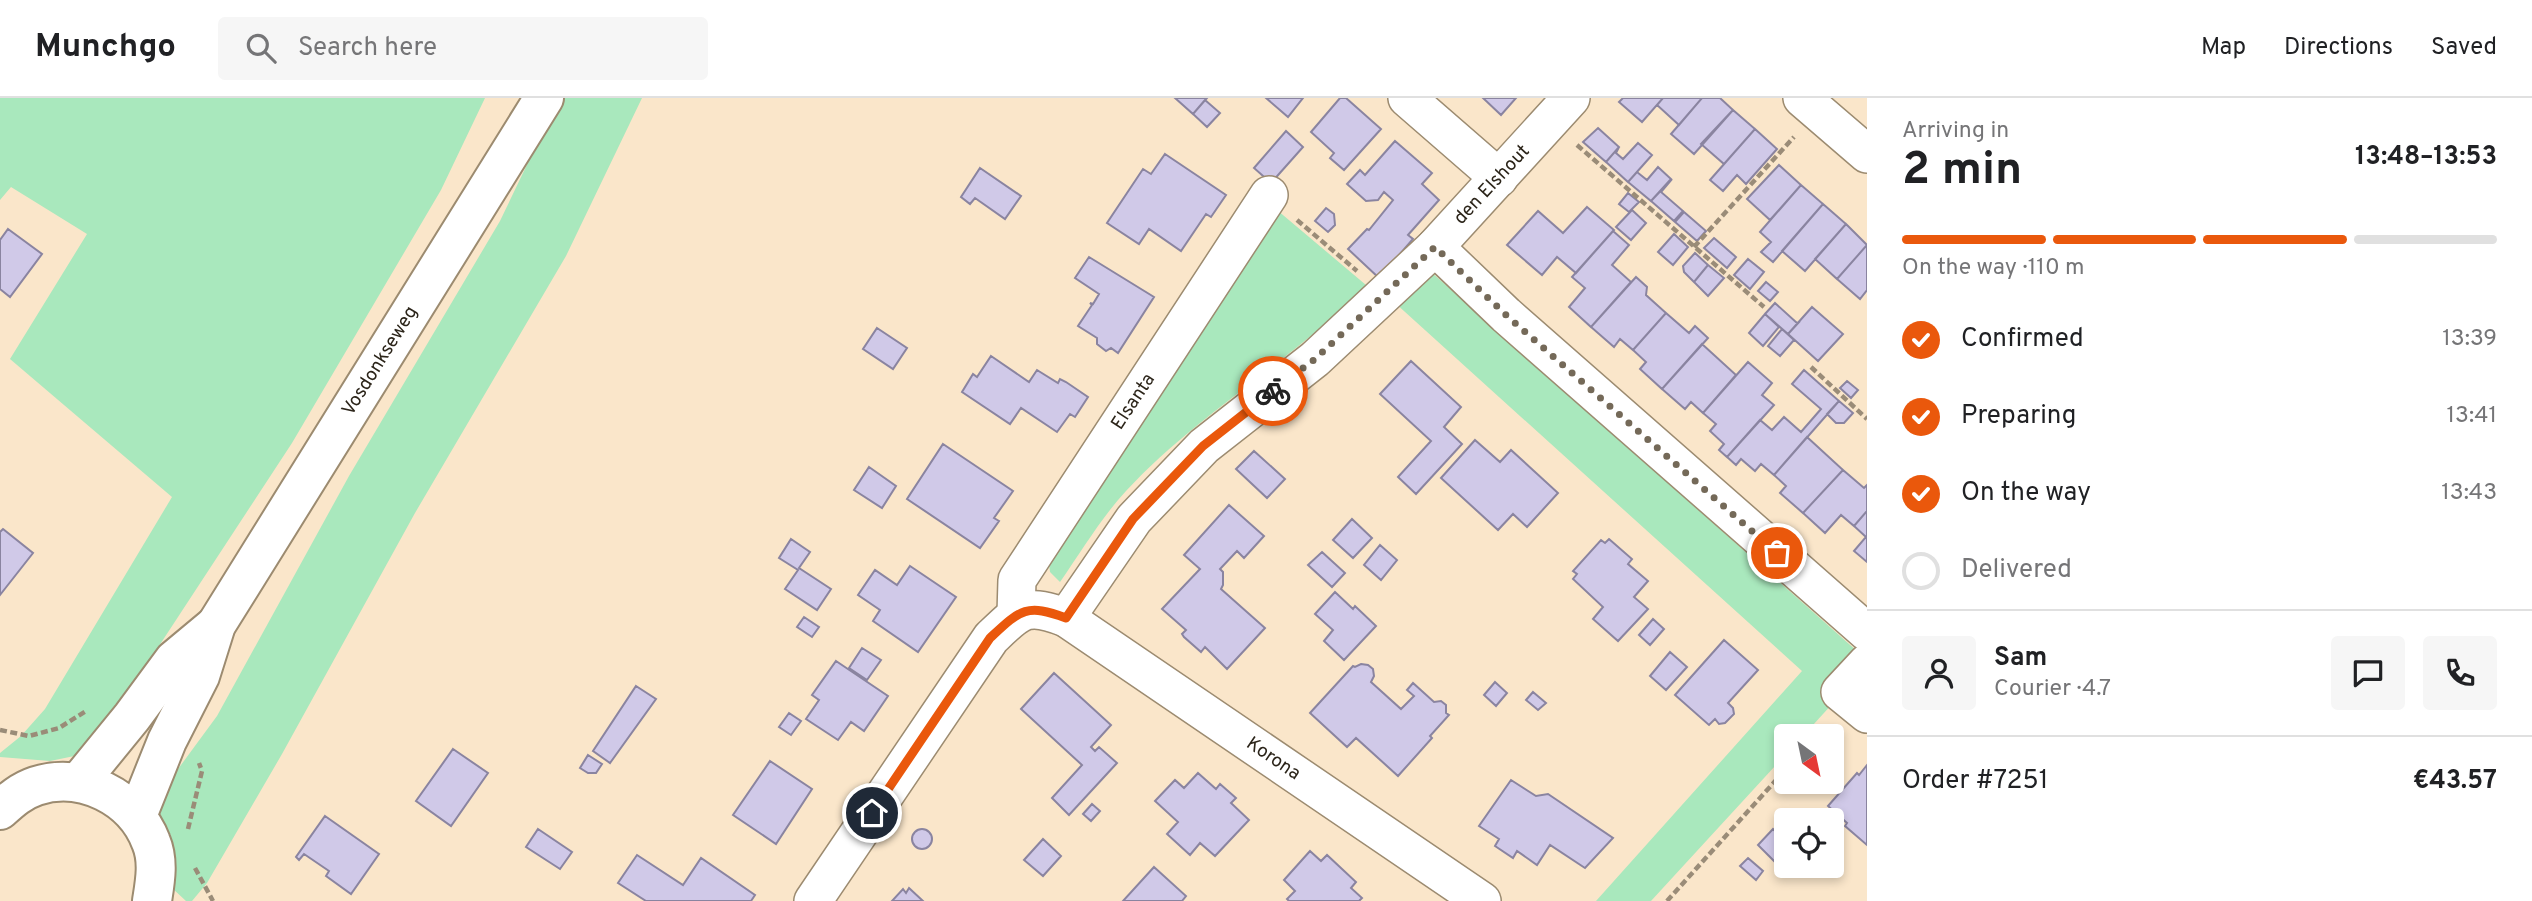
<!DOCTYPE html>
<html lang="en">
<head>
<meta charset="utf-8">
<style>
  body { margin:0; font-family:Overpass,sans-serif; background:#f6f6f6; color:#202124; height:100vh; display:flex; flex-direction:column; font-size:26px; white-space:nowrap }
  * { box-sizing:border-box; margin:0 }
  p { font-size:23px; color:#757577 }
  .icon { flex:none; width:38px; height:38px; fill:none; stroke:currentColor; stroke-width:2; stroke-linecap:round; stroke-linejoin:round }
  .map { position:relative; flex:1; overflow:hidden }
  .sheet { display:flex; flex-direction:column; background:#fff; width:665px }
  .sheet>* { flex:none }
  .needle { width:46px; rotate:147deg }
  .tools { position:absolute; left:1774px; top:626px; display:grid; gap:14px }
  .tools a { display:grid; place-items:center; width:70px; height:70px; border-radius:7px; background:#fff; box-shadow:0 4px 10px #0003; font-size:35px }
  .pin { position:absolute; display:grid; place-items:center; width:60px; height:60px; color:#fff; margin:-30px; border:4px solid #fff; border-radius:50%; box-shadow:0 2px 7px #0007 }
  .courier { position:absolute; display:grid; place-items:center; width:70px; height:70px; margin:-35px; border:5px solid #ea580c; border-radius:50%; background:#fff; color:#222; box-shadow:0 2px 9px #0007 }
  .head em { font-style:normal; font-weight:700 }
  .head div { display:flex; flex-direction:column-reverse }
  .head { display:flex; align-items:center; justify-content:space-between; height:119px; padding:0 35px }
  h1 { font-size:46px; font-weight:700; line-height:52px }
  .bar { display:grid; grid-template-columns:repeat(4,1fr); gap:10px 7px; align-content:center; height:84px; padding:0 35px }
  .bar i { height:9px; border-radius:5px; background:#e0e0e0 }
  .bar .selected { background:#ea580c }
  .bar p { grid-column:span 4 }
  .line { display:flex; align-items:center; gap:18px; padding:0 35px; border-top:2px solid #e0e0e0 }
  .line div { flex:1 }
  .round { display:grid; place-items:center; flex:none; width:74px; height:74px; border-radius:7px; background:#f6f6f6 }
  ol { padding:0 35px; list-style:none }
  li { display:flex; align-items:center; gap:21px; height:77px }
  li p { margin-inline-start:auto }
  li .icon { padding:7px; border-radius:50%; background:#ea580c; color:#fff; stroke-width:4 }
  li:last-child { color:#757577 }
  li i { width:38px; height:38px; border:4px solid #e0e0e0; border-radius:50% }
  header { display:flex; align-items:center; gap:42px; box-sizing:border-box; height:98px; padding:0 35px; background:#fff; border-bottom:2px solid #e0e0e0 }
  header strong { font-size:33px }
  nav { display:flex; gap:38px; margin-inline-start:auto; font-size:24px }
  .search { width:490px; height:63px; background:#f6f6f6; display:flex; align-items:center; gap:18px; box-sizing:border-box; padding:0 24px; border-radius:7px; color:#757577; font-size:26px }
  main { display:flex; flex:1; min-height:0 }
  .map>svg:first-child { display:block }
  .green { fill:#a9e8bd }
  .building { fill:#d0c9e8; stroke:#8a84a0; stroke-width:2 }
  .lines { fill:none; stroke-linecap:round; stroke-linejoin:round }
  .street-casing { stroke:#9c8b70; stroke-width:40 }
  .secondary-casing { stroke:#9c8b70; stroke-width:42 }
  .path { stroke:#9a8c78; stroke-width:4.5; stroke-dasharray:7 3.5; stroke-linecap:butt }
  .street { stroke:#fff; stroke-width:37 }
  .secondary { stroke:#fff; stroke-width:38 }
  .done { stroke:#746958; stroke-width:7; stroke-dasharray:0 12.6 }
  .route { stroke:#ea580c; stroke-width:9 }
  .labels { text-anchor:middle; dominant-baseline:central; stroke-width:6; stroke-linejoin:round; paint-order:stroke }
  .street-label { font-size:19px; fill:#2c251a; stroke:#fff }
</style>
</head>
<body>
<header>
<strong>Munchgo</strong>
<div class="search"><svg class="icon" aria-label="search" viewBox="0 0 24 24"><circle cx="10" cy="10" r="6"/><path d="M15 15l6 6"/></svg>Search here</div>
<nav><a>Map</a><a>Directions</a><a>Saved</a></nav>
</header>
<main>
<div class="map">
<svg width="1867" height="803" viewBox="0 0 1867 803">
  <rect width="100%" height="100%" fill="#fae6ca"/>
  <path class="green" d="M0,0H485L441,92L292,345L138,580L99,653L50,663L0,659V655L21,638L45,611L172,399L10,261L87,136L11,89L0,102Z
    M559,0H642L566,158L415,415L282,656L207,785L192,803H186L172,790L156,701L217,618L349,378L500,123Z
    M1277,112L1366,187C1293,263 1198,315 1126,393C1101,420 1081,454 1060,484L1050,474L1048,458Z
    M1430,173L1858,554L1834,604L1802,639H1787V655L1651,803H1596L1802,573L1394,204Z"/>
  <path class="building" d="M1175,0H1207L1193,16Z
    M1266,0H1303L1288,19Z
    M1340,0H1346L1381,31L1344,72L1330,60L1334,55L1311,34Z
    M1483,0H1516L1501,17Z
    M1623,0H1663L1642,24L1619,4Z
    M1663,0H1702L1679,27L1657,7Z
    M1702,0H1720L1733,12L1694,56L1671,36Z
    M1205,2L1220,15L1207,29L1193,16Z
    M1733,12L1755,31L1724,66L1701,46Z
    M1598,30L1619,49L1606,64L1583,44Z
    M1755,31L1777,51L1746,86L1737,77L1723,93L1710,82Z
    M1286,33L1303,49L1271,85L1254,70Z
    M1395,43L1432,75L1422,86L1439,102L1408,137L1413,141L1379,180L1348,151L1367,131L1369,132L1393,102L1384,94L1378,102L1366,103L1347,86L1360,72L1365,77Z
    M1638,45L1652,57L1628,84L1606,64L1619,49L1616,55L1623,61Z
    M1165,56L1226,97L1211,119L1206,116L1181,153L1149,131L1139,146L1107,125L1143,71L1151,76Z
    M1779,67L1801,87L1770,122L1747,101Z
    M1658,69L1671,81L1651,103L1628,84L1637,74L1647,82Z
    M980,70L1021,98L1005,121L975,100L970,106L961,99Z
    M1672,81L1661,94L1683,113L1674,123L1651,103Z
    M1801,87L1823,106L1773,164L1761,154L1771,144L1760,134Z
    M1628,95L1639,104L1629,114L1619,106Z
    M1823,106L1846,126L1805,173L1782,153Z
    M1587,109L1614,132L1576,175L1557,159L1542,177L1507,147L1538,113L1563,135Z
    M1326,110L1334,116L1335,127L1328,134L1315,123Z
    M1632,112L1646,125L1631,142L1616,129Z
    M1684,114L1706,133L1697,143L1675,124Z
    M1846,126L1867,147L1837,181L1815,161Z
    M8,131L42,156L10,199L0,191V142Z
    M1613,133L1629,147L1612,167L1631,184L1591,229L1569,209L1585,190L1572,179Z
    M1674,136L1688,149L1673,167L1658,154Z
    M1714,140L1736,159L1727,170L1704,150Z
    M1867,147V192L1860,201L1837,181Z
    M1695,155L1708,167L1694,184L1684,174L1683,168Z
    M1089,159L1154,199L1118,255L1111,250L1106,253L1097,246V240L1078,228L1092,207L1090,205L1093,206L1099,196L1075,180Z
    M1748,161L1764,174L1750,191L1734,177Z
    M1708,167L1724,180L1708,198L1694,184Z
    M1636,179L1647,189L1646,197L1666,215L1633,252L1620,241L1614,249L1591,229Z
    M1766,184L1778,194L1770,203L1758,193Z
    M1775,205L1797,225L1800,223L1788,236L1765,216Z
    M1812,209L1843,236L1818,263L1788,236Z
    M1666,215L1689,235L1695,228L1708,240L1662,291L1640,271L1646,264L1633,252Z
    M1765,216L1779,229L1763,248L1749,235Z
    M877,230L907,250L893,271L863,251Z
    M1782,231L1794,242L1780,258L1768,248Z
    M1702,246L1736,277L1703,315L1691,304L1685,311L1662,291Z
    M991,258L1029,284L1037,272L1058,285L1060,281L1066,284L1088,299L1075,319L1070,316L1057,334L1021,310L1010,326L962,294L973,276L977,279Z
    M1411,263L1461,309L1444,329L1462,346L1416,396L1398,379L1431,343L1380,296Z
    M1748,264L1772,285L1762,297L1774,307L1727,359L1719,352L1724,346L1710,333L1716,326L1703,315Z
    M1804,272L1839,303L1774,377L1761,366L1755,373L1741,361L1736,367L1727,359L1760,322L1772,332L1784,319L1801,334L1821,311L1792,286Z
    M1847,283L1858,292L1851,300L1840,290Z
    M1839,303L1853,315L1844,325H1836L1827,316Z
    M1807,339L1843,372L1803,415L1780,395L1786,388L1774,377Z
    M1475,342L1500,364L1511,352L1558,395L1527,429L1513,416L1498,432L1441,380Z
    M943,346L1013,393L994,420L999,423L980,450L907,401Z
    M1254,353L1285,381L1267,400L1236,371Z
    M869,369L896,388L882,410L854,392Z
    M1843,372L1864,390L1867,387V413L1854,428L1841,417L1825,435L1803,415Z
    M1229,407L1264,438L1244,460L1237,453L1220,471L1223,474V487L1221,491L1265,530L1227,571L1205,549L1201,554L1184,539L1182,536L1186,532L1162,511L1200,471L1184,457Z
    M1867,413V464L1854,453L1866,439L1854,428Z
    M1352,421L1372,440L1353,460L1333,442Z
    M3,431L33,455L0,497V434Z
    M791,441L810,454L799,470L831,491L817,512L785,491L798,472L779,460Z
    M1609,441L1632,461L1628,466L1648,483L1634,499L1648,511L1618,543L1593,521L1603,509L1573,481L1577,476L1573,473L1601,442L1605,445Z
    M1380,447L1397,462L1381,482L1364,467Z
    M1322,454L1345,475L1332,489L1308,467Z
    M910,468L956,499L918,554L873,523L880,512L858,497L875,472L897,487Z
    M1335,494L1353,511L1355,508L1376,528L1344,562L1324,543L1333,532L1315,516Z
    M804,519L819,529L812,539L797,529Z
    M1653,521L1664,531L1650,547L1639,537Z
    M1724,542L1758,572L1728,605L1733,610L1734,616L1725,625L1719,626L1715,621L1709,627L1675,597Z
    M862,550L881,562L867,582L849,570Z
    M1670,554L1687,569L1666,592L1650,578Z
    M836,563L888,598L864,633L851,624L838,642L806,621L819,602L812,597Z
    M1361,566L1368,567L1373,571L1374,578L1371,584L1401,611L1414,598L1407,592L1413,585L1434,604L1441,603L1446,607V615L1449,617L1430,638L1432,640L1398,678L1356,640L1347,649L1310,615L1353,568L1355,569Z
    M1054,575L1111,627L1091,649L1095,653L1099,649L1117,665L1069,717L1052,700L1082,667L1021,611Z
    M1495,584L1507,595L1496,608L1484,597Z
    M636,588L656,601L610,665L593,653Z
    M1533,594L1546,605L1538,612L1526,602Z
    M789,615L801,623L791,637L779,629Z
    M453,651L488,675L451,728L416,703Z
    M588,657L602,666L596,675H588L580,670Z
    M770,663L812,691L776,746L733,717Z
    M1867,667V747L1845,728L1847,725L1828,708L1857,675L1859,677Z
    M1198,675L1216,691L1220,686L1236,700L1231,705L1249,722L1215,758L1200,745L1190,757L1167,736L1178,724L1155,703L1175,682L1184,690Z
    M1511,682L1536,698L1548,696L1613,740L1585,770L1550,747L1537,767L1517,753L1513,760L1495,748L1499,741L1479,728Z
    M1092,706L1100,713L1091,723L1083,716Z
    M325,718L379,756L351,796L326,778L329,773L304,756L299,762L296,759Z
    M912 741a10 10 0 1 1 20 0a10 10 0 1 1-20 0Z
    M538,731L572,754L560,771L526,749Z
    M1773,731L1787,745V766L1782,771L1758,747Z
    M1043,741L1061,758L1043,778L1024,762Z
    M1310,753L1321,763L1327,757L1356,784L1351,790L1362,800L1359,803H1289L1287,801L1295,793L1284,782Z
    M637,757L683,787L701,760L755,797L751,803H646L618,785Z
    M1748,760L1763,773L1756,782L1740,768Z
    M1154,769L1186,798L1182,803H1123Z
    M909,790L923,803H892L903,791L906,795Z"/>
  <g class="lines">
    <defs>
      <g id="street">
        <path d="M1407,0L1499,80"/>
        <path d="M1571,0L1435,149L1506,217L1867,534"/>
        <path d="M1802,0L1867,56"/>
        <path id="s1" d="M1016,516L1017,482L1269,97"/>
        <path d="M1066,520L1134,421L1204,348L1315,261L1435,149"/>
        <path d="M1867,565L1840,594L1867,616"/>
        <path id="s2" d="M813,803L991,540C1020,512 1026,504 1066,520L1482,803"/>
      </g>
      <g id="secondary">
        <path d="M79,684L132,619L174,562L216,527"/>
        <path d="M0,712C11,702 21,693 36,688C82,673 134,699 151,744C159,763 155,784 152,803"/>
        <path id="s3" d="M137,718L167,643L200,578L216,527L544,0"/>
      </g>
    </defs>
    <use href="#street" class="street-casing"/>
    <use href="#secondary" class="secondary-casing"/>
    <path class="path" d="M1577,47L1764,209
      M1297,122L1357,173
      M1694,149L1794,39
      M1811,269L1867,321
      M0,632L29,638L59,630L86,613
      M1815,639L1824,629
      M188,731L202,673L199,665
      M195,770L213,803
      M1667,803L1787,670"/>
    <use href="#street" class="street"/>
    <use href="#secondary" class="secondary"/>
  </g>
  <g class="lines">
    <path class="done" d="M1273,293L1315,261L1435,149L1506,217L1777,455"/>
    <path class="route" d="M872,715L990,540C1020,512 1026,505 1066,520L1133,421L1203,348L1273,293"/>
  </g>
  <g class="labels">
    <g class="street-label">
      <text transform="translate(1492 87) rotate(-47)">den Elshout</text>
      <text stroke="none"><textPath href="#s3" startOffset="518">Vosdonkseweg</textPath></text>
      <text stroke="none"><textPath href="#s1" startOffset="247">Elsanta</textPath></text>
      <text stroke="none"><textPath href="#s2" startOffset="654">Korona</textPath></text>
    </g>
  </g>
</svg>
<div class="tools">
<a><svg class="needle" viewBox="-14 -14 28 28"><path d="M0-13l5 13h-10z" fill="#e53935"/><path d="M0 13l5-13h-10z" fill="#757577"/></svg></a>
<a><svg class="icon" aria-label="locate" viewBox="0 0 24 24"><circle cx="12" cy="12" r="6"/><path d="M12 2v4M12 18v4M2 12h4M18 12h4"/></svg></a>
</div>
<div class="pin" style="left:1777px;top:455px;background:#ea580c"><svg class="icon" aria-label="bag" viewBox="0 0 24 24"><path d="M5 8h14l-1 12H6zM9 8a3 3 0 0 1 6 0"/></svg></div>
<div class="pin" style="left:872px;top:715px;background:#1f2937"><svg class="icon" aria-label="home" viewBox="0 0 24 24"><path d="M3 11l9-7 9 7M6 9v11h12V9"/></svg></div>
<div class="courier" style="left:1273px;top:293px"><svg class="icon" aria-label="bike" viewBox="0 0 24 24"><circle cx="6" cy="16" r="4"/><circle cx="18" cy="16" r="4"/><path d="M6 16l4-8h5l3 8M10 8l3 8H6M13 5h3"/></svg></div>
</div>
<section class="sheet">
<div class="head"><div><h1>2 min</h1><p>Arriving in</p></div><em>13:48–13:53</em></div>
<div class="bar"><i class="selected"></i><i class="selected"></i><i class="selected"></i><i></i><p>On the way · 110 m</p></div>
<ol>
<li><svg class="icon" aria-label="check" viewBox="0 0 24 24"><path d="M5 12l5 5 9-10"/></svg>Confirmed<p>13:39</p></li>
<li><svg class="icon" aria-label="check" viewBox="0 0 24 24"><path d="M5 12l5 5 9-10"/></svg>Preparing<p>13:41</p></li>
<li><svg class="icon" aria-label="check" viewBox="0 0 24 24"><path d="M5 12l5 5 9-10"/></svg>On the way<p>13:43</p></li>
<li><i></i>Delivered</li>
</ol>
<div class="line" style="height:126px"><a class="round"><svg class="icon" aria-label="person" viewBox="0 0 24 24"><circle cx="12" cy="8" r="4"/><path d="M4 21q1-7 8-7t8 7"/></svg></a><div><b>Sam</b><p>Courier · 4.7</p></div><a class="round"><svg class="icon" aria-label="chat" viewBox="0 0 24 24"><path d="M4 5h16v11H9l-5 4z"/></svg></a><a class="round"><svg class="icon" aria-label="phone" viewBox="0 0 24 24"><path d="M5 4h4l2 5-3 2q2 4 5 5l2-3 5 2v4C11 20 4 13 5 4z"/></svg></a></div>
<div class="line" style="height:91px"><div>Order #7251</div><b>€43.57</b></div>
</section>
</main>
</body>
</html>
